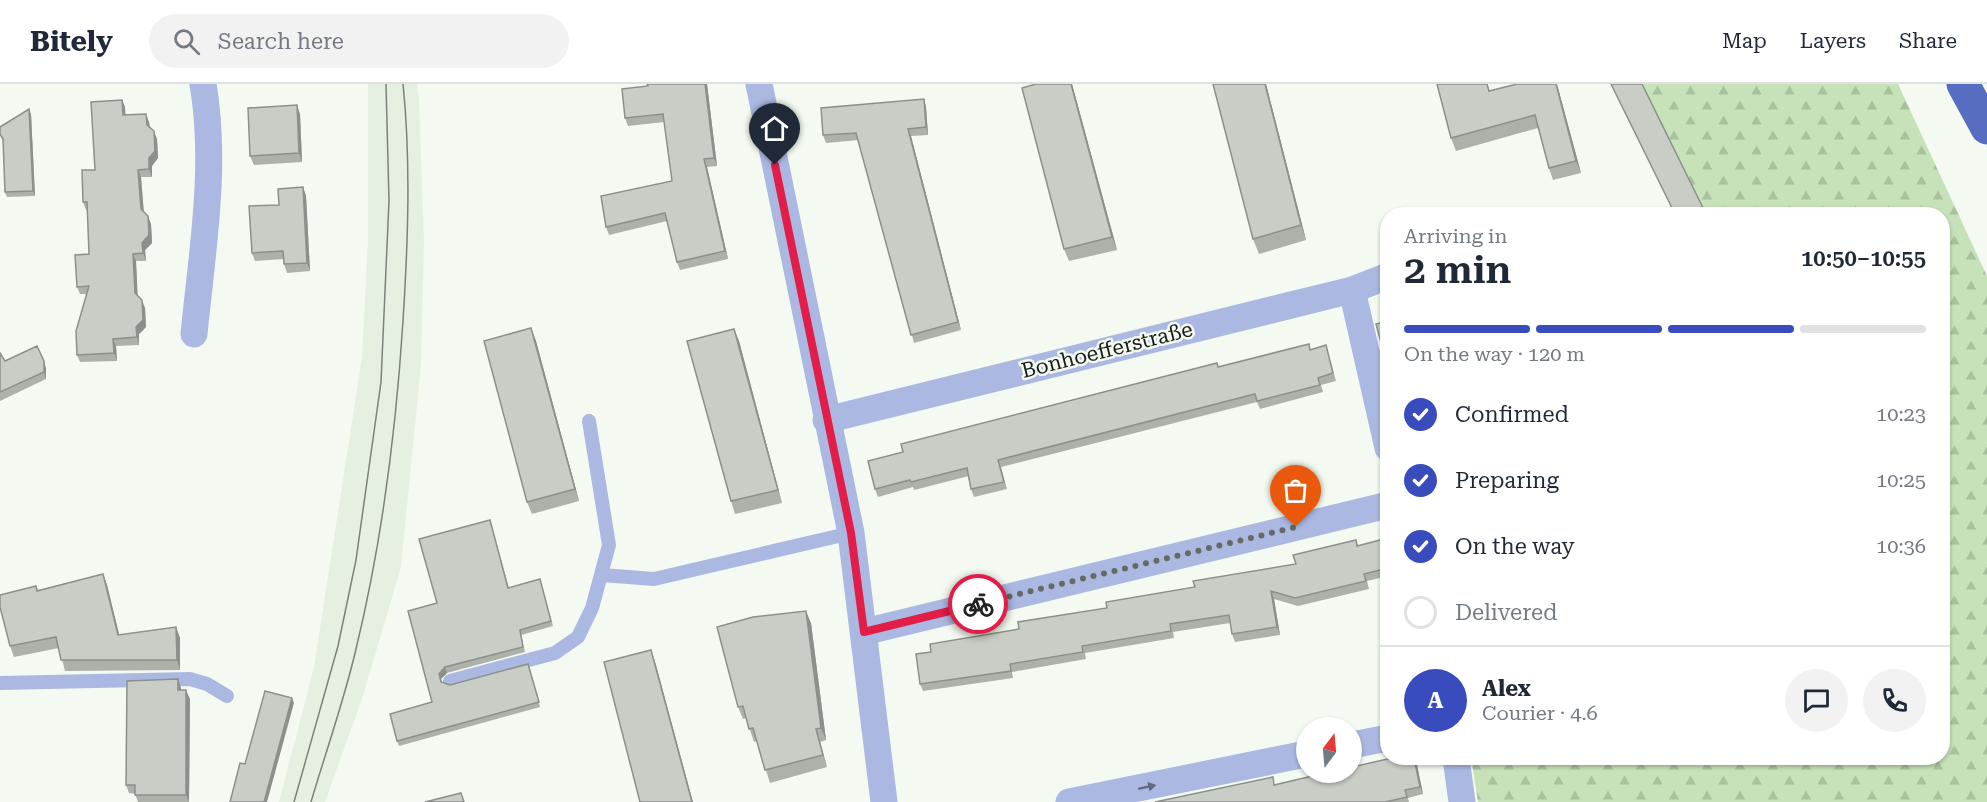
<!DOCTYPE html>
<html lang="en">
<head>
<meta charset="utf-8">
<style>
  body { margin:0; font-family:"Roboto Serif",serif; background:#f2f2f3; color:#1f2937; height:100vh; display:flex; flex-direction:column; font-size:22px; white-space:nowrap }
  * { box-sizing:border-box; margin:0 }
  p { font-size:20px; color:#747a83 }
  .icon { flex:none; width:33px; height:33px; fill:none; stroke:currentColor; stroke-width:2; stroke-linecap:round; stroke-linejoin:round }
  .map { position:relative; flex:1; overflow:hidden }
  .sheet { position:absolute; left:1380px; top:123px; width:570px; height:558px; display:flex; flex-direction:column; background:#fff; border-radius:24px; box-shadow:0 2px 4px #0004 }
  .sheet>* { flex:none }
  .needle { width:39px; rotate:16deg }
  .buttons { position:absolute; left:1296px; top:633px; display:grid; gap:12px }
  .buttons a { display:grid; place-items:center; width:66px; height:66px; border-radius:50%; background:#fff; box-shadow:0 2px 4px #0004; font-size:30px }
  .pin { position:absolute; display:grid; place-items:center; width:51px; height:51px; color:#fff; margin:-62px -26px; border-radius:50% 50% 50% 0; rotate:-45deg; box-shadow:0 0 6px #0007 }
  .pin .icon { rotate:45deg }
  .courier { position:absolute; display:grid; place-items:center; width:60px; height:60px; margin:-30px; border:4px solid #e11d48; border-radius:50%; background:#fff; color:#222; box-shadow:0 2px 8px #0007 }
  .headline em { font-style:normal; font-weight:600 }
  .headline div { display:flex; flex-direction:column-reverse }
  .headline { display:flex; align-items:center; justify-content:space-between; height:102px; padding:0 24px }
  h1 { font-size:39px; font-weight:600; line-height:45px }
  .bar { display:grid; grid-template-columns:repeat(4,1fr); gap:9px 6px; align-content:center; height:72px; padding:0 24px }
  .bar i { height:8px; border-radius:4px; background:#e0e1e3 }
  .bar .on { background:#384cbe }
  .bar p { grid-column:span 4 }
  .line { display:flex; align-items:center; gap:15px; padding:0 24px; border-top:2px solid #e0e1e3 }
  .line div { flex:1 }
  .round { display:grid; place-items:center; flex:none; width:63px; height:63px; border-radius:32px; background:#f2f2f3 }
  ol { padding:0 24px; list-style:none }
  li { display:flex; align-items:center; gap:18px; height:66px }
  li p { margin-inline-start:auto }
  li .icon { padding:6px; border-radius:50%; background:#384cbe; color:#fff; stroke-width:4 }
  li:last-child { color:#747a83 }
  li i { width:33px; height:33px; border:3px solid #e0e1e3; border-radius:50% }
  header { display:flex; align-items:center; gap:36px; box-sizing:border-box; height:84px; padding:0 30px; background:#fff; border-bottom:2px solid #e0e1e3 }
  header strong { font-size:28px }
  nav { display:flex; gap:33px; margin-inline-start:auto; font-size:21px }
  .search { width:420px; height:54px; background:#f2f2f3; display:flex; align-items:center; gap:15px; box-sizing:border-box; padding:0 21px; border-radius:33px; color:#747a83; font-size:22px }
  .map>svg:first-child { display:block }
  .built { fill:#e6f0e0 }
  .forest { fill:url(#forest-firs) }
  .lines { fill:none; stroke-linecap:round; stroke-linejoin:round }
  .service { stroke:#abb9e2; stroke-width:14 }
  .minor { stroke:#abb9e2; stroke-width:27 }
  .motorway { stroke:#566dc2; stroke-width:33 }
  .tram { stroke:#7d807b; stroke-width:1.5 }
  .wall { fill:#acb1a9 }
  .shaded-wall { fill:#8c908a }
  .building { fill:#c8cec5; stroke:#8c908a; stroke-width:1.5 }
  .oneway { fill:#626a7e }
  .done { stroke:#666a65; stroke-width:6; stroke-dasharray:0 10.8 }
  .route { stroke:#e11d48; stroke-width:8 }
  .labels { text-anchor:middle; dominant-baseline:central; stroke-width:5; stroke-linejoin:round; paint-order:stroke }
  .street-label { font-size:21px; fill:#1a1c19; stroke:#f4faf1 }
</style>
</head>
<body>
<header>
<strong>Bitely</strong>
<div class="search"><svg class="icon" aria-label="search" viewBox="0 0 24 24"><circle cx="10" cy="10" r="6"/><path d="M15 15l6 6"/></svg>Search here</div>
<nav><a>Map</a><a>Layers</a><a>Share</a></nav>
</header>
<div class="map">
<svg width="1987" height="718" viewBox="0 0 1987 718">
  <defs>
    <pattern id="forest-firs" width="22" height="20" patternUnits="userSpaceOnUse" patternTransform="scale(1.5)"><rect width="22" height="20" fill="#c7e2b8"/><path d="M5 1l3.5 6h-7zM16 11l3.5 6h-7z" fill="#aac19e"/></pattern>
  </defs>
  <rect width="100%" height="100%" fill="#f4faf1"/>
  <path class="built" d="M368,0H417L419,15L424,158L421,281L401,483L363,612L325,718H279L314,583L362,273L368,157Z"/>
  <path class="forest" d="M1642,0H1898L1987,192V718H1478L1471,674H1942V130H1705Z"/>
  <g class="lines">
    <path class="service" d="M602,491L654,495L851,449
      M450,597L555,569L578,553L592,524L609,461L589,337
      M0,599L190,595L207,600L227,612"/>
    <path class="minor" d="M759,0L851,449L884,718
      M1352,206L1388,364
      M194,250C202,168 217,82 203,0
      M826,336L1352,206L1388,192
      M864,548L1388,421
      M1352,661L1388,654
      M1456,674L1462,718
      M1069,718L1306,670"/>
    <path class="motorway" d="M1963,0L1987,44"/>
    <path class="tram" d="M294,718L338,562L356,476L381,298L389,117L386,0
      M311,718C326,667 344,617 356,565C382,458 396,347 403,237C408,158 411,78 403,0"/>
  </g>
  <path class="wall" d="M647,0H707L717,82L707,83L728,175L680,186L677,178L667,137L609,151L606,143L672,97L664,38L628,42L625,34L648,2Z
    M1072,0L1117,166L1069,177L1064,165Z
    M1266,0L1306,156L1259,170L1253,155Z
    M1558,4L1581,89L1553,96L1549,84L1538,44L1456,67L1451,54L1490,6Z
    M924,15L926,23L928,51L911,52L961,246L914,259L859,56L826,59L823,51Z
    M122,16L125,23V31L149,38L150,43L157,55L158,74L152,82V93H141L144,128L151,140L152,159L145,166L146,177H136L137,212L145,224L146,243L139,250V261L116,262L117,277L80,278L77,271L87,210H80L77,203L89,170L87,126H86L83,118Z
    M31,30L35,112L7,113L5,108L3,57L0,51V43Z
    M300,30L302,78L254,81L250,72Z
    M303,103L306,112L310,187L287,189L284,180V175L255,177L252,169L279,121Z
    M1388,237V273L1385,274L1383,266Z
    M531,244L536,257L579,417L532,430L527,418Z
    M734,245L739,257L782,419L735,430L731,417Z
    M1311,265L1328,269L1336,297L1321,301L1323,308L1260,325L1257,318L1001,383L1007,405L974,413L971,405L969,392L914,406L913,403L878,413L875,405L1218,283Z
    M0,269L5,277L46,284V295L0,317Z
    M490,436L509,504L540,495L553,542L521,551L525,568L447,589L441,595L442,598L450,601L530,585L540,623L399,662L397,657L432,618L437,519Z
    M1356,456L1358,461L1388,464V492L1367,497L1369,505L1298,522L1274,515L1280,551L1235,558L1232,550L1230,539L1173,548L1174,554L1085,569L1086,575L1012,588L1013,594L923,607L920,600L931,568L1019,545L1296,480Z
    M103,490L107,501L119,551L176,543L180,554V586L65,587L59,564L14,573L10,562L36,502L38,506Z
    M811,539L826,656L820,658L827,683L770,699L757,657L754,658L746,634L743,635L738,623Z
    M181,604V606L190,615L189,718H138L135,710L129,709L126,701Z
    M1414,674L1417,681L1423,710L1408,714L1409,718H1155L1275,701Z"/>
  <path class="shaded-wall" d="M705,0H707L717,82L714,74Z
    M1071,0H1072L1117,166L1112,153Z
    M1265,0H1266L1306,156L1301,141Z
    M1556,0H1557L1558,4L1581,89L1576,77Z
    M924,15L926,23L928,51L926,43Z
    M122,16L125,23L126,39L123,31Z
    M297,21L300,30L302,78L299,69Z
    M29,25L31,30L35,112L33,107Z
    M146,30L149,38L150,49L147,41Z
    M908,45L911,52L961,246L958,238Z
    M154,47L157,55L158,74L152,82V93L149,85V74Z
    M704,75L707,83L728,175L725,167Z
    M138,86L141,93L144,133L141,125Z
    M303,103L306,112L310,187L307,179Z
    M148,132L151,140L152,159L145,166L146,177L143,169L142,159Z
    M133,170L136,177L138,217L135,209Z
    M142,216L145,224L146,243L139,250V261L137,253L136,243Z
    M531,244L536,257L579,417L575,405Z
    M734,245L739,257L782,419L778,406Z
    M113,255L116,262L117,277L114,269Z
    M44,277L46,284V295L44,288Z
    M103,490L107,501L122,562L118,551Z
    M1271,507L1274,515L1280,551L1277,543Z
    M806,527L811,539L826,656L821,644Z
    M176,543L180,554V586L177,576Z
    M651,566L656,581L693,718H692Z
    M445,583L447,589L441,595L443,603L439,590Z
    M178,595L181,604V614L178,606Z
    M186,606L190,615L189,718L186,711Z
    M292,614L294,619L267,718H264Z
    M816,645L820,658L827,683L823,671Z
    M1414,674L1417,681L1423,710L1420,703Z"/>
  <path class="building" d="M647,0H705L714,74L704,75L725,167L677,178L665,129L606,143L601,112L672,97L663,30L625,34L622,5L648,2Z
    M1036,0H1071L1112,153L1064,165L1022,4Z
    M1213,0H1265L1301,141L1253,155Z
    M1437,0H1487L1489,7L1517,0H1556L1576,77L1549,84L1535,31L1451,54Z
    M1611,0H1642L1706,130H1675Z
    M924,15L926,43L908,45L958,238L911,251L856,49L823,51L821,24Z
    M122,16L123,31L146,30L147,41L154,47L155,67L149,74V85L138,86L141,125L148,132L149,151L142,159L143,169L133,170L135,209L142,216L143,236L136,243L137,253L113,255L114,269L77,271L76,247L89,202L77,203L75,171L89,170L87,118H83L82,86H95L91,18Z
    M297,21L299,69L250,72L248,24Z
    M29,25L33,107L5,108L3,55L0,50V43Z
    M303,103L307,179L284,180L283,167L252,169L249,122L279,121L278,105Z
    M1388,237V265L1383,266L1376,240Z
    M531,244L575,405L527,418L484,257Z
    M734,245L778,406L731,417L687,257Z
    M1309,260L1310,266L1326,261L1333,289L1318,294L1320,301L1257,317L1255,310L998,376L1004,398L971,405L967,384L911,398L910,396L875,405L868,377L903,368L901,360L1217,279L1218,283Z
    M37,262L44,277V288L0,308V269L5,277Z
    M490,436L508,504L540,495L551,537L520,546L523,563L445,583L439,590L441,598L450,601L528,580L539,618L397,657L390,630L432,618L408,527L437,519L419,455Z
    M1384,455L1388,468V484L1364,490L1366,497L1295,514L1271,507L1277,543L1232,550L1229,531L1170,540L1171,547L1082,562L1083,568L1010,580L1011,587L920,600L916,570L931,568L930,560L1019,545L1018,538L1107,524L1106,518L1195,503L1193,497L1296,480L1293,471L1356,456L1357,462Z
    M103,490L118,551L176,543L177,576H61L56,553L10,562L0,523V511L36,502L37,507Z
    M806,527L821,644L816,645L823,671L765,686L753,644L749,645L743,622L738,623L717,543L753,533Z
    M651,566L692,718H640L604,578Z
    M178,595V606H186V711H135V701H126L127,597Z
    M265,607L292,614L264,718H230L240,679L245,680Z
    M1392,674H1398L1399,678L1414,674L1420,703L1405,706L1407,713L1385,718H1155L1273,693L1274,701L1329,688H1352V683Z
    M461,709L464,718H425Z"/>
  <defs><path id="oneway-solid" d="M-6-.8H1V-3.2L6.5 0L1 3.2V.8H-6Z" transform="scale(1.5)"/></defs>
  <use class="oneway" href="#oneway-solid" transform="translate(1147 703) rotate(-12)"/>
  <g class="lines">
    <path class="done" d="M978,520L1296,443"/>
    <path class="route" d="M775,81L851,449L864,548L978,520"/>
  </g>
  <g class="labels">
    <g class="street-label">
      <text transform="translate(1107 266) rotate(-14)">Bonhoefferstraße</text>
    </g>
  </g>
</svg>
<div class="buttons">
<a><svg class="needle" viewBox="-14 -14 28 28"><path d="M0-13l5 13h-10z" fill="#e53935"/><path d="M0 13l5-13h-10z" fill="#747a83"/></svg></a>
</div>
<div class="pin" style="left:1296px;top:443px;background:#ea580c"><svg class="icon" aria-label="bag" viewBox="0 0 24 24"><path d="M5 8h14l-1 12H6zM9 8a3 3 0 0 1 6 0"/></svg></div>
<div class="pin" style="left:775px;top:81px;background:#1f2937"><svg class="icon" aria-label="home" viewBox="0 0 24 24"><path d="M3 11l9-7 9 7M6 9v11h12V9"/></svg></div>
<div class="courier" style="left:978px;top:520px"><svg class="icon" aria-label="bike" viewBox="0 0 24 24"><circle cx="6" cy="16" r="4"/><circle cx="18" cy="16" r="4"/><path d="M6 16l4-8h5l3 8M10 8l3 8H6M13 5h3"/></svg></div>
<section class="sheet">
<div class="headline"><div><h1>2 min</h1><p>Arriving in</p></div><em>10:50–10:55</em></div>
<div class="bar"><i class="on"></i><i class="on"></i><i class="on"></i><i></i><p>On the way · 120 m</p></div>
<ol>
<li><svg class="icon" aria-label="check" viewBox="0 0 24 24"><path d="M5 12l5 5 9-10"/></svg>Confirmed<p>10:23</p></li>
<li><svg class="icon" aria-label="check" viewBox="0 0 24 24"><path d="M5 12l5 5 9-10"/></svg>Preparing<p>10:25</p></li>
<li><svg class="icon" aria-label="check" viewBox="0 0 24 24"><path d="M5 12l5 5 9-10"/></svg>On the way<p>10:36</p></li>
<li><i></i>Delivered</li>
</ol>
<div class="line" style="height:108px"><b class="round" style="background:#384cbe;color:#fff">A</b><div><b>Alex</b><p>Courier · 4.6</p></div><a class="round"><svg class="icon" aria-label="chat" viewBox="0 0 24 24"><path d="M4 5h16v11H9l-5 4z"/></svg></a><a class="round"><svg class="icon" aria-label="phone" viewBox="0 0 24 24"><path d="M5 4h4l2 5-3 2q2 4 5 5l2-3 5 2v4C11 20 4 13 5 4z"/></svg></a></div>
</section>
</div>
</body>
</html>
